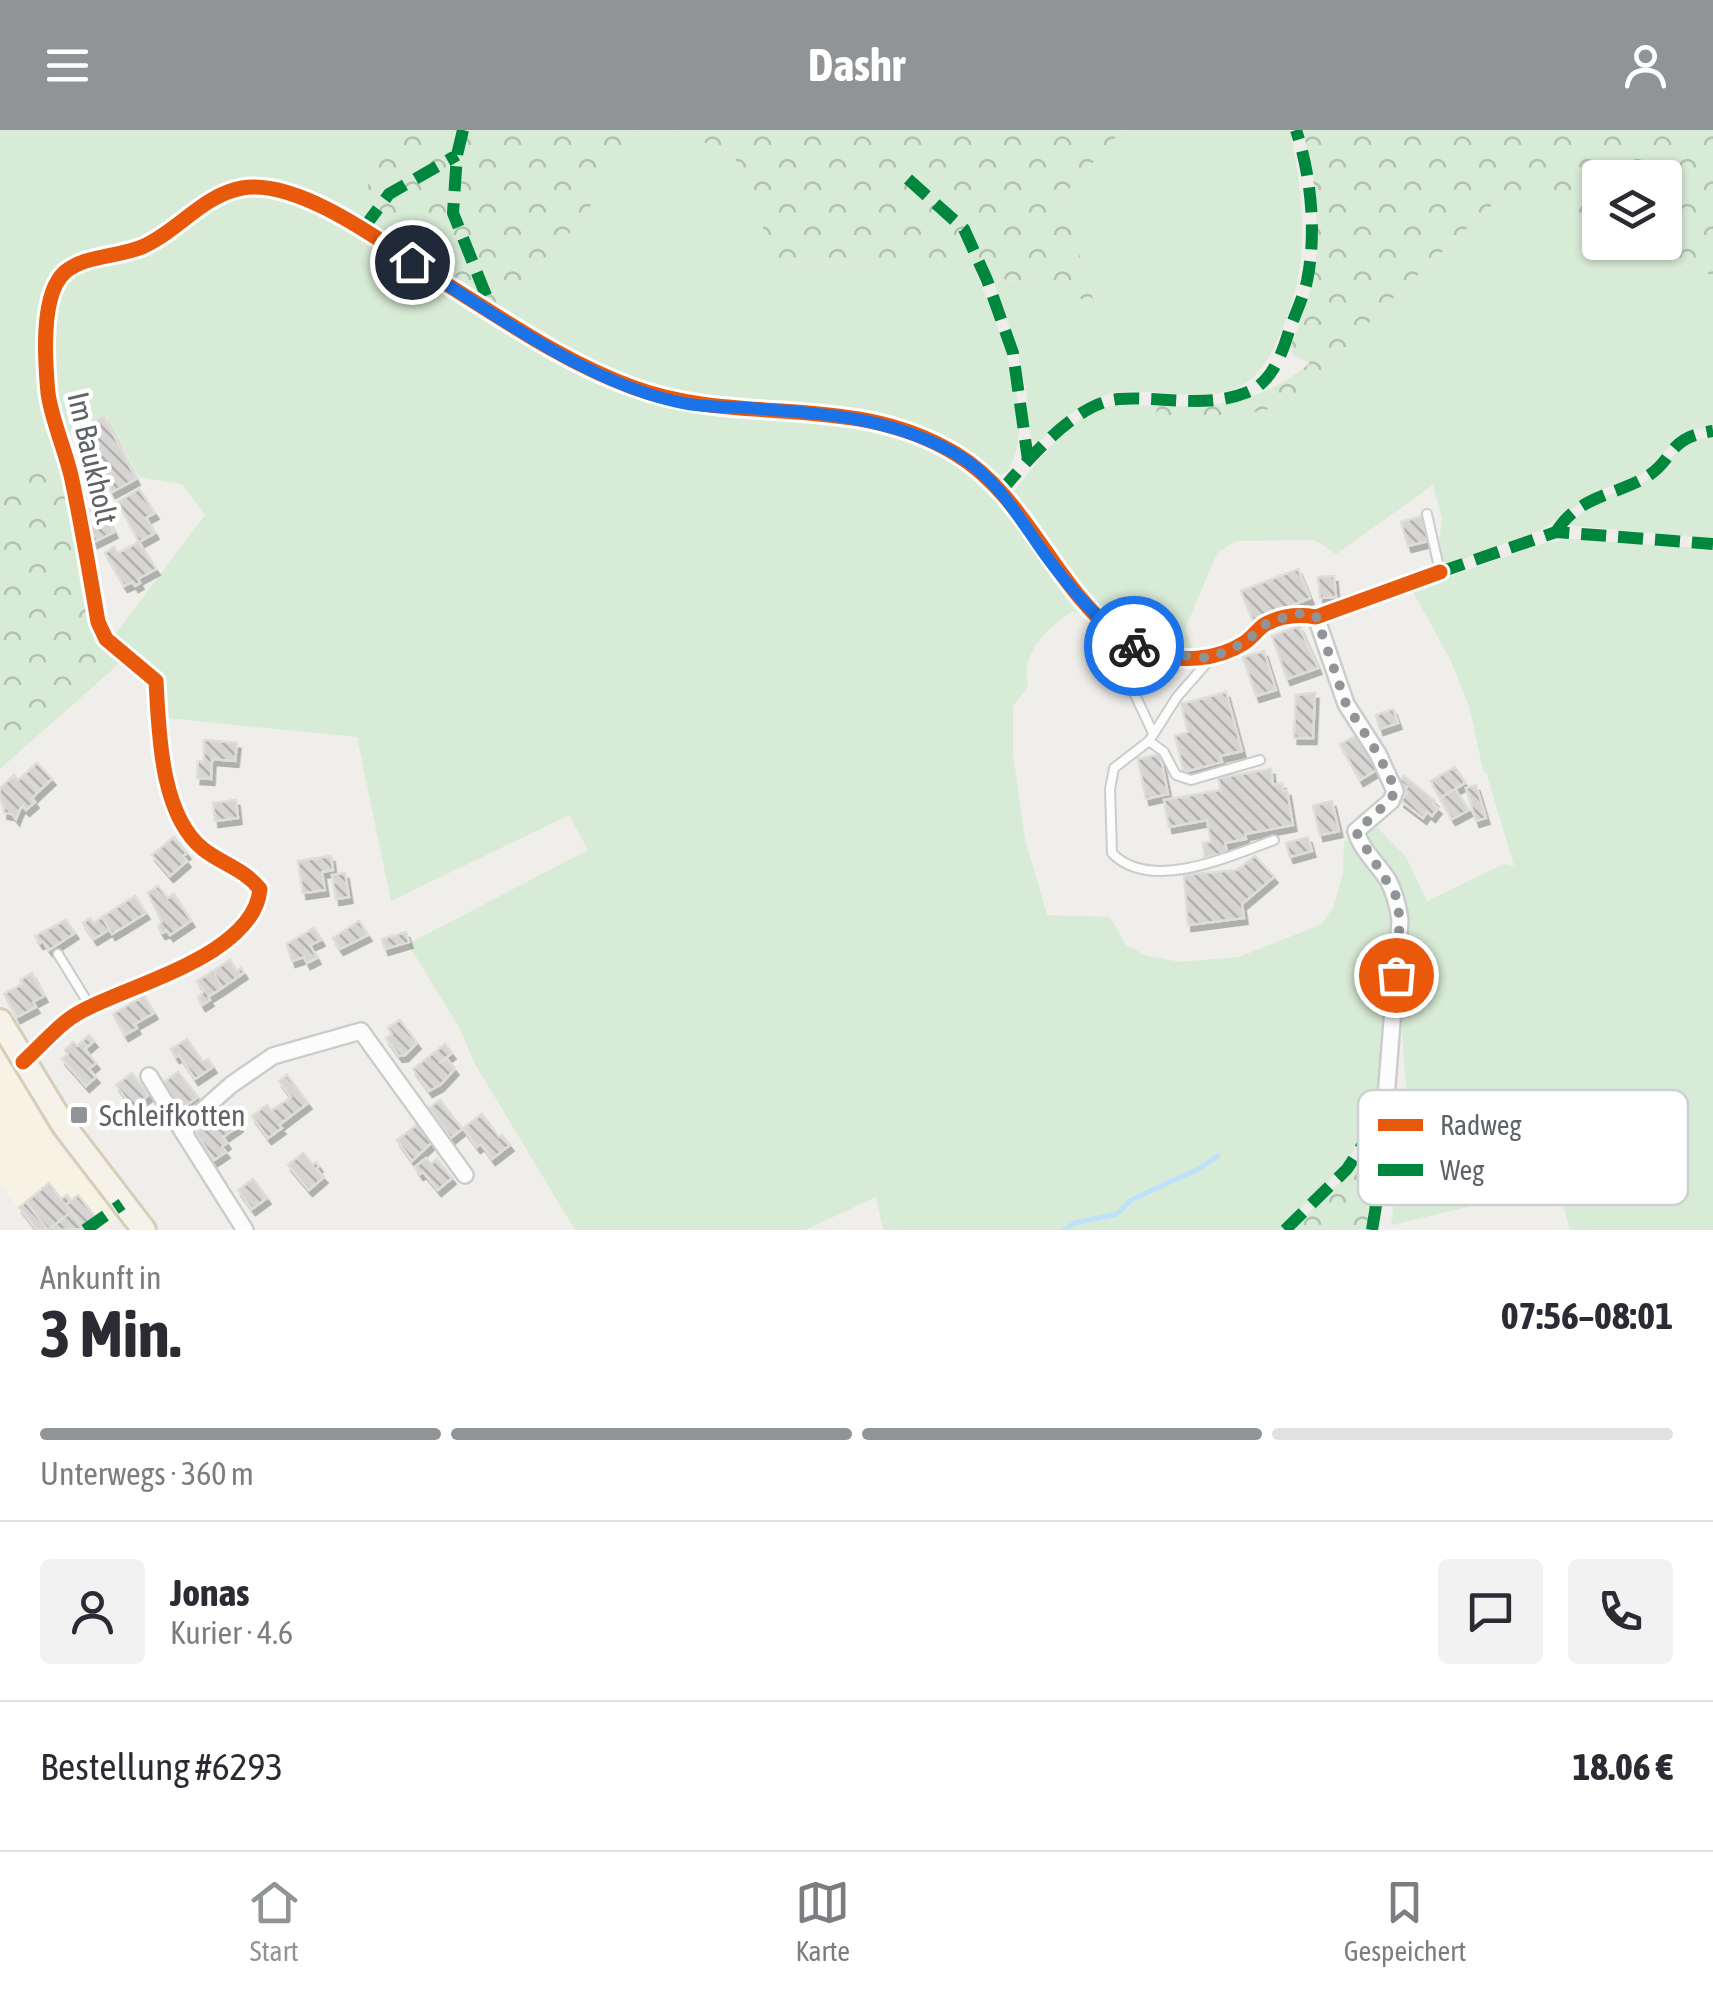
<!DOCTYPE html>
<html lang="de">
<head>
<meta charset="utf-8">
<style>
  body { margin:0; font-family:"Asap Condensed",sans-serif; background:#f2f2f3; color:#2b2b33; height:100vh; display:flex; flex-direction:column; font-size:38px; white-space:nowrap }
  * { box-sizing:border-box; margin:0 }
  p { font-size:32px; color:#7c7c81 }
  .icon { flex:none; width:55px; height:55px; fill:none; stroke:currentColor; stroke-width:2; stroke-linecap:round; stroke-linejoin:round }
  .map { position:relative; height:1100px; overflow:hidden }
  .panel { display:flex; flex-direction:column; background:#fff; flex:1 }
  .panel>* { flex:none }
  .fabs { position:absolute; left:1582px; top:30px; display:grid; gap:20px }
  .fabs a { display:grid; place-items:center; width:100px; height:100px; border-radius:10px; background:#fff; box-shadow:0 2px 8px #0004; font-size:50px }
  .pin { position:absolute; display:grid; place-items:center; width:85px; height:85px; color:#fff; margin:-42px; border:5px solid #fff; border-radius:50%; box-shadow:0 2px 10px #0007 }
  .courier { position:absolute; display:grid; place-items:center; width:100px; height:100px; margin:-50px; border:8px solid #1a73e8; border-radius:50%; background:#fff; color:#222; box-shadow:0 2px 12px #0007 }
  .summary em { font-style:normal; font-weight:700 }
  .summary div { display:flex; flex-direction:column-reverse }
  .summary { display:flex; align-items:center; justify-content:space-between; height:170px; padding:0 40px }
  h1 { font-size:65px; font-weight:700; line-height:75px }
  .bar { display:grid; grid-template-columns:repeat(4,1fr); gap:15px 10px; align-content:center; height:120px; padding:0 40px }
  .bar i { height:12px; border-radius:8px; background:#e1e1e2 }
  .bar .on { background:#919496 }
  .bar p { grid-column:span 4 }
  .line { display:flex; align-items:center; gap:25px; padding:0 40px; border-top:2px solid #e1e1e2 }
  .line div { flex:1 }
  .round { display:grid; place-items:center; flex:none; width:105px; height:105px; border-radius:10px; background:#f2f2f3 }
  header { display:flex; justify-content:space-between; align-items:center; height:130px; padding:0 40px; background:#919496; color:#fff; font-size:45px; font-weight:700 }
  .dock { display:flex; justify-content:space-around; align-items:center; height:140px; border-top:2px solid #e1e1e2; background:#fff; font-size:28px; color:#7c7c81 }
  .dock a { display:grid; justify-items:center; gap:5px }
  .dock .on { color:#919496 }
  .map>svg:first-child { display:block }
  .commercial { fill:#f7f3e4 }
  .green { fill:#d8ebd6 }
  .forest { fill:url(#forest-crowns) }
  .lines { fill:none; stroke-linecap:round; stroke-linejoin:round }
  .stream { stroke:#bfe0f9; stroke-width:5 }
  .building { fill:url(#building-back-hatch); stroke:#deddd9; stroke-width:2.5; filter:url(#shadow) }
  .lane-casing { stroke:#cbcccc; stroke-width:12 }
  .street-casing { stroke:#cbcccc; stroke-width:20 }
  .primary-casing { stroke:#d7ceb8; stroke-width:28 }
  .lane { stroke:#fdfcfc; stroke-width:8 }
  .street { stroke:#fdfcfc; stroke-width:15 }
  .primary { stroke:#f4f2e9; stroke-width:22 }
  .quiet { stroke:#00873e; stroke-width:12; stroke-dasharray:25 12; stroke-linecap:butt }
  .cycleway-casing { stroke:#fff; stroke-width:21 }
  .cycleway { stroke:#e8590c; stroke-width:15 }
  .done { stroke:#919496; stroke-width:10; stroke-dasharray:0 18 }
  .route { stroke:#1a73e8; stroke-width:12 }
  .poi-dot { fill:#919496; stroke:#fff; stroke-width:4 }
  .labels { text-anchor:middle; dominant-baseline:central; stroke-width:9; stroke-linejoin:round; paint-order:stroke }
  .street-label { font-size:30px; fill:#5f6368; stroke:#fff }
  .poi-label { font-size:30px; fill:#5f6368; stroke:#fff; text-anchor:start }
  .key { fill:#fff; stroke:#cfd0d2; stroke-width:2.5 }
  .key-label { font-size:28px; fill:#5f6368 }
</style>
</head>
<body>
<header><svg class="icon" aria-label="menu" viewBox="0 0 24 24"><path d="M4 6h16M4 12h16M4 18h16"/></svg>Dashr<svg class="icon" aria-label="person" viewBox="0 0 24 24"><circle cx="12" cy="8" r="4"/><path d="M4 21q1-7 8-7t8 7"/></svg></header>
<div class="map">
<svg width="1713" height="1100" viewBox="0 0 1713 1100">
  <defs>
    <pattern id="forest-crowns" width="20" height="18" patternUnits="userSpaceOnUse" patternTransform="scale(2.5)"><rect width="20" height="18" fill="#d8ebd6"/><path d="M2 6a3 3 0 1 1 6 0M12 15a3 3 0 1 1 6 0" fill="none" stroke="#b2c2b1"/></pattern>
    <pattern id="building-back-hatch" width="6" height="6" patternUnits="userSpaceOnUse" patternTransform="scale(2.5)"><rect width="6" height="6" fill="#d6d5d3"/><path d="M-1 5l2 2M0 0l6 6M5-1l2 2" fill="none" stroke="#b1b0af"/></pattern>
    <filter id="shadow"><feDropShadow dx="3.5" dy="6" stdDeviation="0" flood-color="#0004"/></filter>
  </defs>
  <rect width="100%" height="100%" fill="#efeeea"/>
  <path class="commercial" d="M0,916L54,1010L117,1088L100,1100H34L0,1053Z"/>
  <path class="green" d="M0,0H375L364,86L360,91L307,62L261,51L149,108L59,139L47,153L41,167L43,269L62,341L0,342Z
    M638,0H671L733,23L778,132L888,133L976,142C997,196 1039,286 1008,341L995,348L923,301L883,286L811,274L692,268L628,250L569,222L495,177L579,94Z
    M1122,0H1290C1305,79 1312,134 1278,209C1269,229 1255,252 1234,259C1196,272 1158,259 1120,262C1086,265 1060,293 1037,314C1024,303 1029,278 1026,262C1019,222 1005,184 992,147L1094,171L1062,67Z
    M261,64C276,68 292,70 305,75C340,88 373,112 404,132C480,181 554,236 640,266C743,303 846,267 949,327C996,355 1053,441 1089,486L1073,481C1048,498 1019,523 1028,557L1013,576V624L1025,709L1047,785L1110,787L1126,815L1145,825L1180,832L1239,827L1322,794L1334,776L1343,744L1344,712L1349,709L1383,752L1392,772L1394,801L1381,962L1354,1020L1328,1052L1279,1100H883L876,1067L805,1100H575L475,934L459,897L408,814L588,720L569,685L391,771L357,607L167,588C162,533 155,538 113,507L205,385L182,354L139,347L105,284L65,304C57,270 47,210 53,175C55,161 68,147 81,140C101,130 126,134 146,122C187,97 212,69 261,64Z
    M1537,69L1600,96V112L1637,113L1713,146V297L1684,302L1641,345L1598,361L1541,400L1442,437L1439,415L1442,388L1433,355L1336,424L1315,410L1236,411L1217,423L1185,499L1192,520C1173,520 1155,519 1138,511C1095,489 1041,409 1013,369L1015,360C1040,329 1074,279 1117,275C1130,274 1144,276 1157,276L1156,284L1238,286L1282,276L1300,264L1390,171L1492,75Z
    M1713,307V409L1567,395L1602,367L1644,353L1690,310Z
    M1571,409L1713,419V1100H1570L1558,1056L1391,1095L1407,969L1400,874L1404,784L1363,706L1372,692L1406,727L1427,771L1504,734L1514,736L1487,645L1483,640L1469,576L1450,529L1412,460L1544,413Z"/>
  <path class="forest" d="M375,0H638L579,94L495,177L360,91L364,86Z
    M671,0H1122L1062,67L1094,172L976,142L888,133L777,132L733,23Z
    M1302,0H1713V146L1637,113L1665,112V48H1600V96L1537,69L1492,75L1390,171L1300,264L1282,276L1238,286L1156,285L1157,276C1220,277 1260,274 1310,233L1293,225L1291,216C1298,197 1306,177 1311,157C1323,115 1316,41 1302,0Z
    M62,341L93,500L101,516L122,531L0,639V342Z
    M1380,990L1376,1053L1366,1100H1291C1326,1066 1363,1036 1380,990Z"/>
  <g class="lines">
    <path class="stream" d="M1064,1100L1075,1093L1117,1084L1131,1070L1198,1039L1218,1026"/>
  </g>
  <path class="building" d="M104,286L136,349L112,362L79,299Z
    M86,345L114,402L94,412L89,398L96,395L78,349Z
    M139,359L155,383L146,388L155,403L139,412L118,372Z
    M1422,386L1428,411L1408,416L1401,392Z
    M139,412L156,439L138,449L140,453L135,456L133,452L124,456L105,423L114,417L118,423Z
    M1298,439L1310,468L1253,491L1241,461Z
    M1334,446L1336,467L1320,468L1318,447Z
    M1299,496L1318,538L1287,549L1272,506Z
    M1264,521L1276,560L1256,566L1243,527Z
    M1226,562L1242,621L1220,626L1222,632L1184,642L1175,606L1188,602L1181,574Z
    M1315,563L1313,608H1294L1296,565Z
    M1393,579L1398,593L1380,599L1376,585Z
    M1359,604L1378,639L1360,650L1340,614Z
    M204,610L237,613L235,631L212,629L211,649L197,648L198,631L204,632Z
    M1160,624L1168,664L1146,669L1138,629Z
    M37,633L52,649L39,661L24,645Z
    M1455,637L1465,653L1440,668L1431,651Z
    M1271,639L1273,655L1282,653L1283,661L1287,660L1293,695L1245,704L1246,709L1225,713L1227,723L1205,727L1203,713L1211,712L1207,690L1169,697L1164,670L1221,660L1218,648Z
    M14,645L18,650L24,645L39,661L32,668L35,672L26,680L23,676L20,679L16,689L12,684L4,683V675L0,670V658Z
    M1404,646L1435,671L1433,674L1438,678L1432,686L1427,682L1423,688L1401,671L1407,663L1404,661L1407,657L1399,652Z
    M1476,655L1486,688L1476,691L1466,658Z
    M1455,659L1469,680L1452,689L1440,668Z
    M236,670L238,688L215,691L213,673Z
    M1332,671L1339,701L1320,705L1313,676Z
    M174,707L187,723L183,726L187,731L170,746L152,725Z
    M1308,707L1312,721L1290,727L1286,713Z
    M331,726L333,740L322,742L325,760L303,763L298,731Z
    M1255,726L1274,747L1242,774L1244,788L1188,795L1184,745L1237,740Z
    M345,743L349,767L336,769L332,745Z
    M158,756L168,768L174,764L191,791L170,805L167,801L162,803L158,797L162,792L148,763Z
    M135,766L146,783L112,804L102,787Z
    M102,787L110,799L94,809L83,793L90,788L94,793Z
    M66,790L75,803L49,820L43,811L40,813L35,806Z
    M359,791L368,805L340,819L333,808Z
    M314,798L321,810L310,815L317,828L307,833L304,827L292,831L287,814Z
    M406,802L409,812L385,819L382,809Z
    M230,830L237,841L241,838L244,843L222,858L213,841Z
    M213,841L222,858L208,867L210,870L202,875L198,868L204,861L197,851Z
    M32,843L44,866L33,872L36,877L17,887L4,864L22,854L20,850Z
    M144,866L154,883L135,894L137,898L125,905L113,884Z
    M400,890L417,913L405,925L399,926L386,908L392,904L388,898Z
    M89,905L94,911L85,919L96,933L89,939L96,947L86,956L62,929L68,924L65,920L73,912L77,916Z
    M187,909L203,932L208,929L213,937L195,949L179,925L176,927L171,919Z
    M445,914L452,923L439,933L447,929L455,939L440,955L429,961L413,939Z
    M178,942L198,967L181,979L162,953Z
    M132,943L149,965L132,977L116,955Z
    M287,945L308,973L279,995L282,998L268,1008L252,986L267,975L271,981L291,967L279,951Z
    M440,970L462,999L451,1008L429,978Z
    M482,984L499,1007L502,1005L510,1015L492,1029L481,1014L477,1017L463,998Z
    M215,985L223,995L233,987L239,996L223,1007L227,1013L222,1017L226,1022L214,1030L196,1003Z
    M418,994L432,1012L412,1031L397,1010Z
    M303,1023L313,1035L316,1032L319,1036L316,1039L324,1047L309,1060L288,1035Z
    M426,1028L431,1034L437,1029L452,1048L438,1060L423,1042L420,1044L415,1037Z
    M253,1049L267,1068L252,1079L238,1060Z
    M49,1053L61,1069L67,1065L71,1070L66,1075L71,1082L48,1100L26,1072Z
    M78,1065L97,1089L84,1099L66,1075Z
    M26,1072L48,1100H37L19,1077Z
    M71,1082L84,1099L55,1100L52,1097Z"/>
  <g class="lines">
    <defs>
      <path id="lane" d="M1427,384L1440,442
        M1104,499L1153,603
        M1211,528L1177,567L1149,611L1164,622L1176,645L1191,650L1260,630
        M1149,611L1114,638L1110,659L1112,723C1150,763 1230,726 1274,710
        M58,824L90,876"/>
      <path id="street" d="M1316,487L1346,574L1378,624L1395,661L1391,671L1356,701C1361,720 1378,734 1388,750C1395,763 1398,776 1400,790L1385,980
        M23,932C41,916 60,892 82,881C132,854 254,825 260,759C244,739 222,734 203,719C160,684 159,602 156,551L106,509L98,492C90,445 82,397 72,350C66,321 52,292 48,263C45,231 40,164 65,142C85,125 118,127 142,117C177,102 203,65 242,58C302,48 393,120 443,152C504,190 564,232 632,257C739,297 853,261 956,324C1029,368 1055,462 1125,510C1132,515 1140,521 1148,523C1180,532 1216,531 1244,513C1252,508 1257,500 1264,495C1281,485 1298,484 1316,487L1440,442
        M149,946L185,1005
        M245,1100L185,1005L187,994L231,955L273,926L361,901L465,1045"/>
      <path id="primary" d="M0,891L64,996L144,1100"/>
    </defs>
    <use href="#lane" class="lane-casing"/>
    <use href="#street" class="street-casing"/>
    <use href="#primary" class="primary-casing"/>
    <use href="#lane" class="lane"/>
    <use href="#street" class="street"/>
    <use href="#primary" class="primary"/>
    <path class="quiet" d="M463,0L457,25L453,83L491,178
      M908,49L964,99L987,150L1013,223L1028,330
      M363,99L389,64L457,25
      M1001,361C1027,331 1076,272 1119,269C1162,266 1206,279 1248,262C1272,252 1282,224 1289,201C1295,185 1303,168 1307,151C1317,103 1311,45 1296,0
      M1556,402C1578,367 1611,366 1643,349C1677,330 1664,308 1713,301
      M1440,442L1556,402L1713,414
      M85,1100L122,1074
      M1285,1100L1347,1039L1385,980
      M1372,1100L1388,1003L1385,980"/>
    <defs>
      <path id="cycleway" d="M23,932C41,916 60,892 82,881C132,854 254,825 260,759C244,739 222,734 203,719C160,684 159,602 156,551L106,509L98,492C90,445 82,397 72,350C66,321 52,292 48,263C45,231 40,164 65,142C85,125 118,127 142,117C177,102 203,65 242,58C302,48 393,120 443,152C504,190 564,232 632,257C739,297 853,261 956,324C1029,368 1055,462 1125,510C1132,515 1140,521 1148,523C1180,532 1216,531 1244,513C1252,508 1257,500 1264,495C1281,485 1298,484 1316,487L1440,442"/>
    </defs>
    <use href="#cycleway" class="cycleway-casing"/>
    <use href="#cycleway" class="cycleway"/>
  </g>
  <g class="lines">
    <path class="done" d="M1134,516L1144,522L1211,528L1246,512L1264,495L1296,483L1316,486L1346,574L1378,624L1396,660L1390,670L1356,702L1396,766L1400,790L1396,845"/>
    <path class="route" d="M412,132C490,182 595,258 688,274C707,277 729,277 748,278C821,283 889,287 954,323C998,347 1021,392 1049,430C1074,463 1100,493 1134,516"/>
  </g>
  <rect class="poi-dot" x="69" y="975" width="20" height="20" rx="5"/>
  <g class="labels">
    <g class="street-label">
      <text transform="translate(93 328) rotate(77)">Im Baukholt</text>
    </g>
    <g class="poi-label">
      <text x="99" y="985">Schleifkotten</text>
    </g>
  </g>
  <rect x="1358" y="960" width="330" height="115" rx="15" class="key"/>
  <rect x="1378" y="989" width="45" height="12" fill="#e8590c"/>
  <rect x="1378" y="1034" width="45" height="12" fill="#00873e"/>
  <g class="key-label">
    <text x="1440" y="1005">Radweg</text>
    <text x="1440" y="1050">Weg</text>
  </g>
</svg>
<div class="fabs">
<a><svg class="icon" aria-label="layers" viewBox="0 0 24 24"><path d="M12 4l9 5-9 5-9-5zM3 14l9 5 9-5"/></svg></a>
</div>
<div class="pin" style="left:1396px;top:845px;background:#ea580c"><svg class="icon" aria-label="bag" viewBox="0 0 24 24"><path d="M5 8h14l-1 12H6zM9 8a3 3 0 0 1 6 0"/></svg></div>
<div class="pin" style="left:412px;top:132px;background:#1f2937"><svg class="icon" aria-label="home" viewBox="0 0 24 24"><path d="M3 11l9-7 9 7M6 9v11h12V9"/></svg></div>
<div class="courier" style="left:1134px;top:516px"><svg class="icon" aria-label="bike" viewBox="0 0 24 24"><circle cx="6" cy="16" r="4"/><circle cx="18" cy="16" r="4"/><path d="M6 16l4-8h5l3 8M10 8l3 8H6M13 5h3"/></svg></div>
</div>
<section class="panel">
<div class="summary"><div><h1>3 Min.</h1><p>Ankunft in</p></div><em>07:56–08:01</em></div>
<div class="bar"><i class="on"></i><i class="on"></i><i class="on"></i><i></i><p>Unterwegs · 360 m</p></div>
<div class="line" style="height:180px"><a class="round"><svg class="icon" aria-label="person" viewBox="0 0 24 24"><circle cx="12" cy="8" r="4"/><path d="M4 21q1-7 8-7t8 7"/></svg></a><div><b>Jonas</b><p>Kurier · 4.6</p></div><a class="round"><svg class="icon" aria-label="chat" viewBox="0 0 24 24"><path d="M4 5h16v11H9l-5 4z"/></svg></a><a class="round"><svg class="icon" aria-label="phone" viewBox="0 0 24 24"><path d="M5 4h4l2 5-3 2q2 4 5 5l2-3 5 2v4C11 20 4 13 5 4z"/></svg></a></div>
<div class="line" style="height:130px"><div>Bestellung #6293</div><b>18.06 €</b></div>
</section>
<nav class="dock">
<a class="on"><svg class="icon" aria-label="home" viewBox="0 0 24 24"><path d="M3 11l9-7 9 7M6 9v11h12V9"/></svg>Start</a>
<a><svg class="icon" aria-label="map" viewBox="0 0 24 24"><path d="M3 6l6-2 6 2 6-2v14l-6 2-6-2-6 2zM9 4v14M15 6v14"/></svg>Karte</a>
<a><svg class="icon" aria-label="saved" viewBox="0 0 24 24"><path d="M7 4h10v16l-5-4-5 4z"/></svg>Gespeichert</a>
</nav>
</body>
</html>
